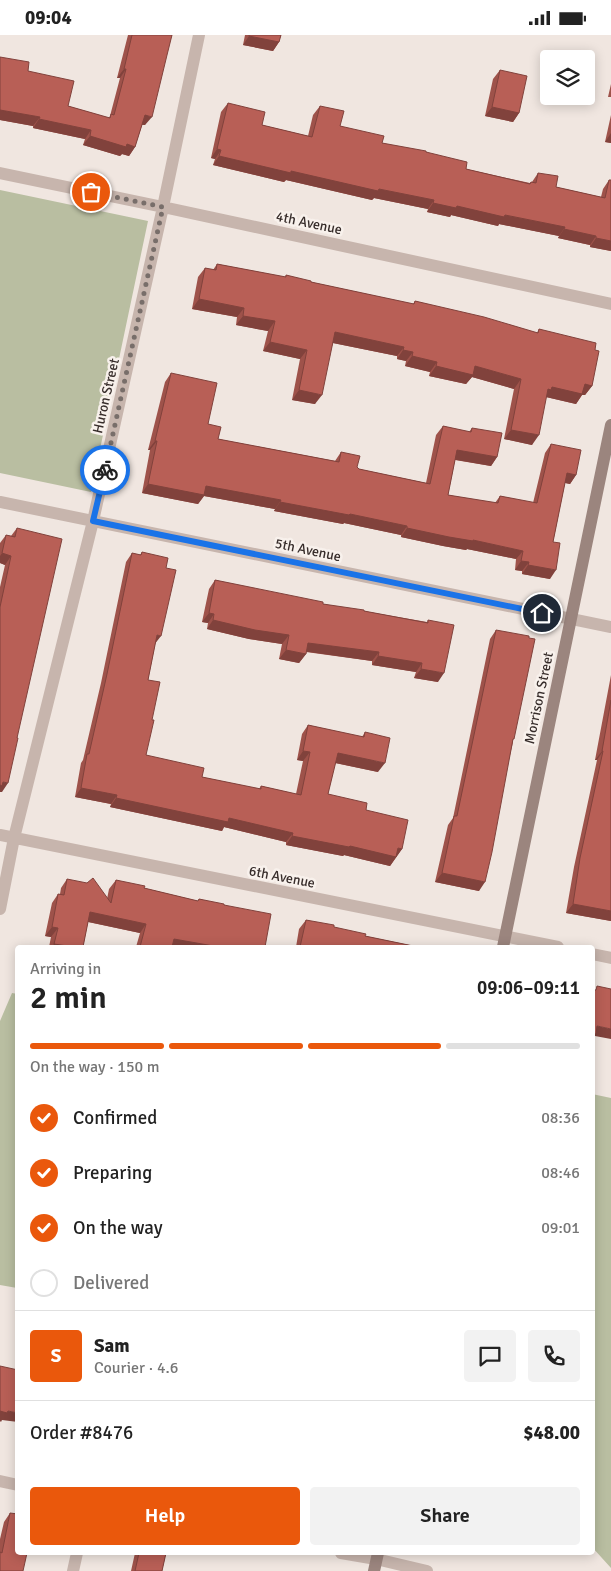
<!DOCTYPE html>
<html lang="en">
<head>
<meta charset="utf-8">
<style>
  body { margin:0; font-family:Signika,sans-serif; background:#f2f2f2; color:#222; height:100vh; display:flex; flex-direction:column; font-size:19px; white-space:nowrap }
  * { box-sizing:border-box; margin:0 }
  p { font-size:16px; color:#767676 }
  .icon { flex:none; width:28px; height:28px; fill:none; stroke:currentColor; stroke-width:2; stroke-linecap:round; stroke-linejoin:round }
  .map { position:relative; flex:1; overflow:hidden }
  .side { position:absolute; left:15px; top:910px; width:580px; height:610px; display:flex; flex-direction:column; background:#fff; border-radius:5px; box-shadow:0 2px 12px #0003 }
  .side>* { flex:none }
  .fabs { position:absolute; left:540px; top:15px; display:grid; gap:10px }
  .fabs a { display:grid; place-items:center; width:55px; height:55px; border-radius:5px; background:#fff; box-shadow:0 2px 12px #0003; font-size:25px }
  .pin { position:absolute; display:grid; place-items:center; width:42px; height:42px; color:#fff; margin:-21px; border:2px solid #fff; border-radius:50%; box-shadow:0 1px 5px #0007 }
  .courier { position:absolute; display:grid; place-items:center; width:50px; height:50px; margin:-25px; border:4px solid #1a73e8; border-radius:50%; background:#fff; color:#222; box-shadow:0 1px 6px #0007 }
  .overview em { font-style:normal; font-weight:600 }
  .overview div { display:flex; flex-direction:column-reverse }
  .overview { display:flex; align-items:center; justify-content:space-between; height:85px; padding:0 15px }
  h1 { font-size:32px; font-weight:600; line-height:38px }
  .bar { display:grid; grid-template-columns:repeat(4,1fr); gap:8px 5px; align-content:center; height:60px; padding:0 15px }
  .bar i { height:6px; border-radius:4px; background:#e0e0e0 }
  .bar .on { background:#ea580c }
  .bar p { grid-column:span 4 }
  .line { display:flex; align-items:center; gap:12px; padding:0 15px; border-top:1px solid #e0e0e0 }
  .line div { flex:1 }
  .round { display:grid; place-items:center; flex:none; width:52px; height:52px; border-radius:5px; background:#f2f2f2 }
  ol { padding:0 15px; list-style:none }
  li { display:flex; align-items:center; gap:15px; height:55px }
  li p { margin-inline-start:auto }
  li .icon { padding:5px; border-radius:50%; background:#ea580c; color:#fff; stroke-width:4 }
  li:last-child { color:#767676 }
  li i { width:28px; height:28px; border:2px solid #e0e0e0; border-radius:50% }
  .button { display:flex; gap:10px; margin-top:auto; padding:10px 15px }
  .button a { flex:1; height:58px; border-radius:5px; background:#ea580c; color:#fff; font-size:20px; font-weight:600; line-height:58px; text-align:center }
  .button a+a { background:#f2f2f2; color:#222 }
  .status { display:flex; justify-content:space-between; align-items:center; height:35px; padding:0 25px; background:#fff; direction:ltr }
  .status svg { height:14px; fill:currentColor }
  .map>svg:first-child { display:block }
  .green { fill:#b9bea1 }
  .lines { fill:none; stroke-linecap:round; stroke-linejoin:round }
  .street { stroke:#c7b5ad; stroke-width:12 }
  .secondary { stroke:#9b857e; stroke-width:12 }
  .wall { fill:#9e524a }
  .shaded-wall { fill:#81423c }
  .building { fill:#b85f56; stroke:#81423c }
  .done { stroke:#786e6a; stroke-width:5; stroke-dasharray:0 9 }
  .route { stroke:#1a73e8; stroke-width:6 }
  .labels { text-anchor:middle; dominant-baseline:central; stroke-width:5; stroke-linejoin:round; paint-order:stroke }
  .street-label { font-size:14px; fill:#372d2b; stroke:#f8f1ec }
</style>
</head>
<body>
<div class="status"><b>09:04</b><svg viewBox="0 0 49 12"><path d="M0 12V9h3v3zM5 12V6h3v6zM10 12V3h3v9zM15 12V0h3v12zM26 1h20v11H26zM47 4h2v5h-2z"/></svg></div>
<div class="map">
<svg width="611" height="1536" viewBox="0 0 611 1536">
  <rect width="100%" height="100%" fill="#f0e6e0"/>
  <path class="green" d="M0,155L148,186L91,457L0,438Z
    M12,958L18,959L17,1253L0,1250V986Z
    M592,1059L611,1063V1533L592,1512Z"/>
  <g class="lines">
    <path class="street" d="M0,138L163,172L611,269
      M0,467L611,592
      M0,800L558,912
      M0,874L14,803L93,486L163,172L199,0
      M592,919L611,923
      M0,1446L18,1450
      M341,1518L376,1524L427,1536
      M73,1536L77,1518"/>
    <path class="secondary" d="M503,912L611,390
      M374,1536L378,1518"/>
  </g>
  <path class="wall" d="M128,0H172L145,90H142L135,112L129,121L122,119L120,121L83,110L85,104L33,93V91L0,85V22L28,36L68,71L109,83L110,81L120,43H117Z
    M245,0H281L279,7L273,16L243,10Z
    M500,35L519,78L513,87L485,81L493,44Z
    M611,49V62H608Z
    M228,68L262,90L308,101L313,80L320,71L340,91L382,108L426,117L466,134L530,148L531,147H532L538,138L556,152L601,162L603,154L609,145L611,216L590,212V210L558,203L559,201L499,189L498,191L451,180L450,182L427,177L428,174L374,163L372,165L286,145L284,147L213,130L215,124L211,123L221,77Z
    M611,80V108L605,107Z
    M217,229L285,242L286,240L311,247L413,269L415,266L537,298L539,294L595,315L592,351L585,360H582L576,369L546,362L532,410L504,404L514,354L472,342L466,349L429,341L430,337L405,331L406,326L397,324V321L333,308L315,369L292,365L300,324L263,316L268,296L236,290L237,282L192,274L198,242L205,233L213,235Z
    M171,338L208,389L218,404L335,426L341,417L359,434L426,448L436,400L443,391L469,397L472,393L497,422L491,431L455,425L448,460L495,468L500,461L533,468L545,418L551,409L576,440L570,449L565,448L553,507L550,544L522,539V536L515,535L516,524L467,514L466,515L443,511L401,502V500L344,488L343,489L274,476L275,474L204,461L198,469L142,458L150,415H148L165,347Z
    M17,493L2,757H0V552L5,530L0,528V508L6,500L11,501Z
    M142,517L166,533L155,610L148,645L146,720L202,742L259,754L261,751L296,759L303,726L297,725L302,699L308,690L362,702L365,697L378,737L335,728L328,759L366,775L402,814L390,831L344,820L343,821L286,810V807L224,792L222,796L110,772L111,769L75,762L81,728L83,725L101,648L126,527L132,518L140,520Z
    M215,545L323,569L427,587L428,585L438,647L414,643L416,637L372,630V626L306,617V619L299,628L279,624L282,609L249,604L207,594L208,588L202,587L209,554Z
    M496,595L513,707L479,856L435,847L448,790L453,783L490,604Z
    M611,640V886L566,878L574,832L597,725H595Z
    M67,844L107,864L109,854L116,845L144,853L198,866L199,864L224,870L265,912H136L140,898L88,887L83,912H49L51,902L45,901L52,868L58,859H60L61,853Z
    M306,885L365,901L419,912H296L299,894Z
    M10,1478L0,1536V1504L4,1487Z
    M135,1518H166L162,1536H131Z"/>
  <path class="shaded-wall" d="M249,1L279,7L273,16L243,10Z
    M124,34H126L120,43H117Z
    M492,72L519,78L513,87L485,81Z
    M0,75L40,82L33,91L0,85Z
    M145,80L152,82L145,90L139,89Z
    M39,84L91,95L85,104L33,93Z
    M611,98V108L605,107Z
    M90,101L127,109L135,112L129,121L122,119L120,121L83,110Z
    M217,114L221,115L215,124L211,123Z
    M219,121L379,154L434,165L428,174L374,163L372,165L286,145L284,147L213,130Z
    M433,168L457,171L565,192L559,201L499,189L498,191L451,180L450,182L427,177Z
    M564,194L596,201L590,210L558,203Z
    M596,203L611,206V216L590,212Z
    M199,264L244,273L237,282L192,274Z
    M243,281L275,286L268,296L236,290Z
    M335,297L404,312L397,321L328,307Z
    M270,307L307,315L300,324L263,316Z
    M403,315L413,317L406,326L397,324Z
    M412,321L437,327L430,337L405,331Z
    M436,331H475L521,344L514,354L472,342L466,349L429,341Z
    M585,349L592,351L585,360H582L576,369L546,362L548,354L552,352Z
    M299,355L322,360L315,369L292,365Z
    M511,395L539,400L532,410L504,404Z
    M155,406H157L150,415H148Z
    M457,415L497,422L491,431L451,424Z
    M567,438L576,440L570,449L561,447Z
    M148,449L206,451L281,465L275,474L204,461L198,469L142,458Z
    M280,467L350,479L407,491L401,500L344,488L343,489L274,476Z
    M407,493L473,505L523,516L516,524L467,514L466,515L443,511L401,502Z
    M2,518L11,521L5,530L0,528V521Z
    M521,526L529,527L522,536L515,535Z
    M528,530L556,535L550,544L522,539Z
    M209,578L214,579L208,588L202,587Z
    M213,585L289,600L282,609L249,604L207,594Z
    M157,600L161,601L154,610Z
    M308,608L379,617L372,626L302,616Z
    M286,615L306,619L299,628L279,624Z
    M378,621L422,628L416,637L372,630Z
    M421,634L444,638L438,647L414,643Z
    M303,716L310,717L303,726L297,725Z
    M602,716H603L597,725H595Z
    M338,718L385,728L378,737L331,727Z
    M3,747L8,748L2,757H0V750Z
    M81,753L117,760L111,769L75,762Z
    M116,763L229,783L293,798L286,807L224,792L222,796L110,772Z
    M292,801L350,811L402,814L390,831L344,820L343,821L286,810Z
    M442,838L485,847L479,856L435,847Z
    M573,869L611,876V886L566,878Z
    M90,877L146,889L140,898L84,886Z
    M52,892L58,893L51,902L45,901Z
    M174,904L219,912H169Z
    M54,909L74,912H52Z
    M597,991L611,994V1004L595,1001L592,1004V998Z
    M0,1376H8L18,1378V1387L2,1385L1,1387L0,1386Z"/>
  <path class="building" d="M132,0H172L167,20L152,82L145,80L135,112L127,109L126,112L90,101L91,95L39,84L40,82L0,75V22L29,27L28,36L74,46L68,71L110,83L111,79L114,80L126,34H124Z
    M249,0H281L279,7L249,1Z
    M500,35L527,41L519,78L492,72Z
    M228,68L265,77L262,90L312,102L320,71L344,76L340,91L384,101L382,108L426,116V117L467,127L466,134L530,149L531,147L536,148L538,138L558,141L556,152L605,163L609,145H611V206L596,203V201L564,194L565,192L505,180L504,182L457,171L456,173L433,168L434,165L379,154L378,156L291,136V138L219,121L221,115L217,114Z
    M217,229L286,242V240L311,246V247L414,269L415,266L484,282L538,298L539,294L596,308L595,315L599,316L592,351L585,349L582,359L552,352L551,355L548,354L539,400L511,395L521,344L475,331L473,340L436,331L437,327L412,321L413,317L403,315L404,312L335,297L322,360L299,355L307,315L270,307L275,286L243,281L244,273L199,264L205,233L216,235Z
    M171,338L217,348L208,389L221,392L218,404L339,427L341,417L360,421L357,432L359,434L430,449L443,391L471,397L472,393L502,398L497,422L457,415L448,460L498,468L500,461L537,468L551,409L581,415L576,440L567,438L553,507L560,508L556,535L528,530L529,527L521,526L523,516L473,505V506L449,502L407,493V491L350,479L349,480L280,467L281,465L206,451L204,460L148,449L157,406H155Z
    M17,493L62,504L17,703H18L8,748L3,747L2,751L0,750V572L11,521L2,518L6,500L15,502Z
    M142,517L168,523L166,533L176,535L161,601L157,600L148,645L160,647L152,685H154L146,720L204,733L202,742L261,754V751L301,760L310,717L303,716L308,690L364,702L365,697L390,703L385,728L338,718L328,759L367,768L366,775L408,785L402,814L398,813L396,822L350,811L349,812L292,801L293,798L229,783L228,787L116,763L117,760L81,753L87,719H89L107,639L132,518L141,520Z
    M215,545L323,567V569L364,575V576L428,588V585L454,590L444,638L421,634L422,628L378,621L379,617L308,608L306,619L286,615L289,600L255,595L213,585L214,579L209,578Z
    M496,595L529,601V603L535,604L514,704H513L492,817L485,847L442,838L454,781H457Z
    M611,665V876L573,869L580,823L603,716H602Z
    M93,843L111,868L116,845L145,851L144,853L198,866L199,864L224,869V870L271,879L265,912H219L174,904L172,912H140L146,889L90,877L83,912H74L54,909L58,893L52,892L58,859L64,860L67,844L87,848Z
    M306,885L334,890V892L366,899L365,901L418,912H300Z
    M597,951L611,954V994L597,991L596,999H592V955H596Z
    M0,1331L18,1335V1378L8,1376L7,1378L0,1376Z
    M10,1478L18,1479V1518H27L23,1536H0V1517L2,1518Z
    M139,1518H166L162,1536H135Z"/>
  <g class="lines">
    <path class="done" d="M91,157L163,172L105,435"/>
    <path class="route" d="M105,435L93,486L542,578"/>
  </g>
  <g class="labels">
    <g class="street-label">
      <text transform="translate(309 188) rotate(12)">4th Avenue</text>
      <text transform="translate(106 361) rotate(-77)">Huron Street</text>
      <text transform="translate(308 515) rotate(12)">5th Avenue</text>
      <text transform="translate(539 663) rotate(-78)">Morrison Street</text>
      <text transform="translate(282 842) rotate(11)">6th Avenue</text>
    </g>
  </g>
</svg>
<div class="fabs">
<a><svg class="icon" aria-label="layers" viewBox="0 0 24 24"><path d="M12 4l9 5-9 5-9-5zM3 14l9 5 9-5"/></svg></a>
</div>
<div class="pin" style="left:91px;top:157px;background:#ea580c"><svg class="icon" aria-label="bag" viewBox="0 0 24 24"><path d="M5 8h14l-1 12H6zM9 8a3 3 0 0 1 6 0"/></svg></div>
<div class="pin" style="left:542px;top:578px;background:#1f2937"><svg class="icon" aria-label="home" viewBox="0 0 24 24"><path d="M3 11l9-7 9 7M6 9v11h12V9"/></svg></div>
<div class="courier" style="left:105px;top:435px"><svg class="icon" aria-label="bike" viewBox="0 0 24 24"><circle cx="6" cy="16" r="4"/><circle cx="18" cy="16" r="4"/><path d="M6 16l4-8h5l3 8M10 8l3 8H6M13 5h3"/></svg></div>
<section class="side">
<div class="overview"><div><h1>2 min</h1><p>Arriving in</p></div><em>09:06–09:11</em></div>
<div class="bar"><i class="on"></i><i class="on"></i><i class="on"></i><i></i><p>On the way · 150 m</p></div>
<ol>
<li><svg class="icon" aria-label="check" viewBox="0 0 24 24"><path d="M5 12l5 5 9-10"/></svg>Confirmed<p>08:36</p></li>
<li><svg class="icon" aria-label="check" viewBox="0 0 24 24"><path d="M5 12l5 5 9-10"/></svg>Preparing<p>08:46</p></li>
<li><svg class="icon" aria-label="check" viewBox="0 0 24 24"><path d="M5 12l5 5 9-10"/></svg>On the way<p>09:01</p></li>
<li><i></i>Delivered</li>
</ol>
<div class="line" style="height:90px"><b class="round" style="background:#ea580c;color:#fff">S</b><div><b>Sam</b><p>Courier · 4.6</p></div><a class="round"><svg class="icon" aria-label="chat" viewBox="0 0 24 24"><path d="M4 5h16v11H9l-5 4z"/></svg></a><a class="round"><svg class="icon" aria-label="phone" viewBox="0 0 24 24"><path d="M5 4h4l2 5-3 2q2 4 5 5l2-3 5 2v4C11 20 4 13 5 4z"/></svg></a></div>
<div class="line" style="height:65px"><div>Order #8476</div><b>$48.00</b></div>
<div class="button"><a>Help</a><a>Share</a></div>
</section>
</div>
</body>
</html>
